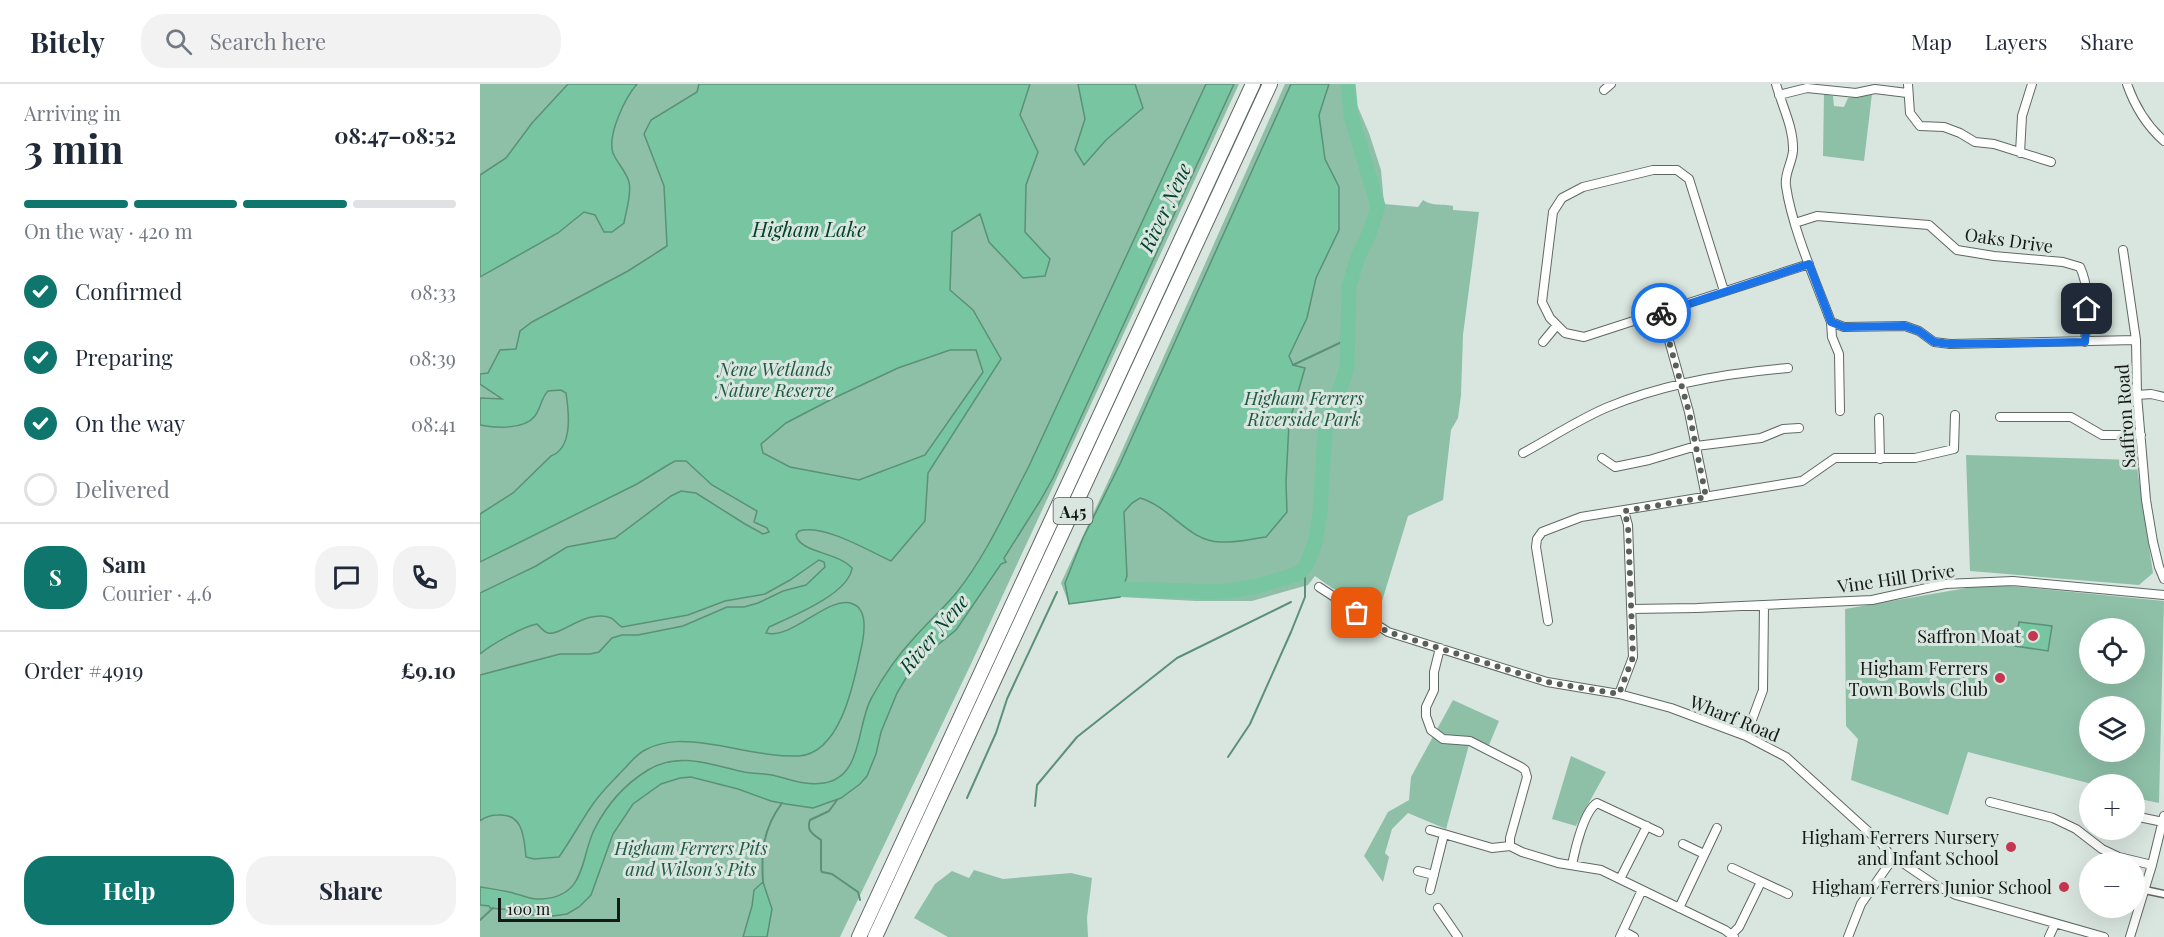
<!DOCTYPE html>
<html lang="en">
<head>
<meta charset="utf-8">
<style>
  body { margin:0; font-family:"Playfair Display",serif; background:#f2f2f3; color:#1f2937; height:100vh; display:flex; flex-direction:column; font-size:22px; white-space:nowrap }
  * { box-sizing:border-box; margin:0 }
  p { font-size:20px; color:#747a83 }
  .icon { flex:none; width:33px; height:33px; fill:none; stroke:currentColor; stroke-width:2; stroke-linecap:round; stroke-linejoin:round }
  .map { position:relative; flex:1; overflow:hidden }
  .side { display:flex; flex-direction:column; background:#fff; width:480px }
  .side>* { flex:none }
  .tools { position:absolute; left:1599px; top:534px; display:grid; gap:12px }
  .tools a { display:grid; place-items:center; width:66px; height:66px; border-radius:50%; background:#fff; box-shadow:0 6px 24px #0002; font-size:30px }
  .scale { position:absolute; left:18px; bottom:15px; width:122px; box-sizing:border-box; padding-left:6px; border:3px solid #141816; border-top:0; font-size:16px; line-height:21px; white-space:nowrap; color:#141816; -webkit-text-stroke:4px #d9e5df; paint-order:stroke }
  .pin { position:absolute; display:grid; place-items:center; width:51px; height:51px; color:#fff; margin:-26px; border-radius:12px; box-shadow:0 3px 9px #0006 }
  .courier { position:absolute; display:grid; place-items:center; width:60px; height:60px; margin:-30px; border:4px solid #1a73e8; border-radius:50%; background:#fff; color:#222; box-shadow:0 2px 8px #0007 }
  .overview em { font-style:normal; font-weight:700 }
  .overview div { display:flex; flex-direction:column-reverse }
  .overview { display:flex; align-items:center; justify-content:space-between; height:102px; padding:0 24px }
  h1 { font-size:39px; font-weight:700; line-height:45px }
  .bar { display:grid; grid-template-columns:repeat(4,1fr); gap:9px 6px; align-content:center; height:72px; padding:0 24px }
  .bar i { height:8px; border-radius:4px; background:#e0e1e3 }
  .bar .selected { background:#0f766e }
  .bar p { grid-column:span 4 }
  .line { display:flex; align-items:center; gap:15px; padding:0 24px; border-top:2px solid #e0e1e3 }
  .line div { flex:1 }
  .round { display:grid; place-items:center; flex:none; width:63px; height:63px; border-radius:24px; background:#f2f2f3 }
  ol { padding:0 24px; list-style:none }
  li { display:flex; align-items:center; gap:18px; height:66px }
  li p { margin-inline-start:auto }
  li .icon { padding:6px; border-radius:50%; background:#0f766e; color:#fff; stroke-width:4 }
  li:last-child { color:#747a83 }
  li i { width:33px; height:33px; border:3px solid #e0e1e3; border-radius:50% }
  .action { display:flex; gap:12px; margin-top:auto; padding:12px 24px }
  .action a { flex:1; height:69px; border-radius:24px; background:#0f766e; color:#fff; font-size:24px; font-weight:700; line-height:69px; text-align:center }
  .action a+a { background:#f2f2f3; color:#1f2937 }
  header { display:flex; align-items:center; gap:36px; box-sizing:border-box; height:84px; padding:0 30px; background:#fff; border-bottom:2px solid #e0e1e3 }
  header strong { font-size:28px }
  nav { display:flex; gap:33px; margin-inline-start:auto; font-size:21px }
  .search { width:420px; height:54px; background:#f2f2f3; display:flex; align-items:center; gap:15px; box-sizing:border-box; padding:0 21px; border-radius:24px; color:#747a83; font-size:22px }
  main { display:flex; flex:1; min-height:0 }
  .map>svg:first-child { display:block }
  .green { fill:#8ec0a8; fill-rule:evenodd }
  .water { fill:#78c5a1; stroke:#5a9177; stroke-width:1.5; fill-rule:evenodd }
  .lines { fill:none; stroke-linecap:round; stroke-linejoin:round }
  .stream { stroke:#5a9177; stroke-width:2 }
  .river { stroke:#78c5a1; stroke-width:15 }
  .pedestrian-casing { stroke:#5f6964; stroke-width:9 }
  .minor-casing { stroke:#5f6964; stroke-width:10 }
  .trunk-casing { stroke:#5f6964; stroke-width:16 }
  .pedestrian { stroke:#fff; stroke-width:6 }
  .minor { stroke:#fff; stroke-width:8 }
  .trunk { stroke:#fff; stroke-width:14 }
  .done { stroke:#59605c; stroke-width:6; stroke-dasharray:0 10.8 }
  .route { stroke:#1a73e8; stroke-width:8 }
  .poi-dot { fill:#c7364f; stroke:#d9e5df; stroke-width:2 }
  .labels { text-anchor:middle; dominant-baseline:central; stroke-width:6; stroke-linejoin:round; paint-order:stroke }
  .shield { fill:#d9e5df; stroke:#4f5652; stroke-width:1.5 }
  .shield-label { font-size:16px; font-weight:bold; fill:#141816 }
  .street-label { font-size:18px; fill:#141816; stroke:#d9e5df }
  .park-label { font-size:18px; font-style:italic; fill:#1e5941; stroke:#d9e5df }
  .poi-label { font-size:18px; fill:#141816; stroke:#d9e5df; text-anchor:end }
  .water-label { font-size:20px; font-style:italic; fill:#00412b; stroke:#d9e5df }
</style>
</head>
<body>
<header>
<strong>Bitely</strong>
<div class="search"><svg class="icon" aria-label="search" viewBox="0 0 24 24"><circle cx="10" cy="10" r="6"/><path d="M15 15l6 6"/></svg>Search here</div>
<nav><a>Map</a><a>Layers</a><a>Share</a></nav>
</header>
<main>
<section class="side">
<div class="overview"><div><h1>3 min</h1><p>Arriving in</p></div><em>08:47–08:52</em></div>
<div class="bar"><i class="selected"></i><i class="selected"></i><i class="selected"></i><i></i><p>On the way · 420 m</p></div>
<ol>
<li><svg class="icon" aria-label="check" viewBox="0 0 24 24"><path d="M5 12l5 5 9-10"/></svg>Confirmed<p>08:33</p></li>
<li><svg class="icon" aria-label="check" viewBox="0 0 24 24"><path d="M5 12l5 5 9-10"/></svg>Preparing<p>08:39</p></li>
<li><svg class="icon" aria-label="check" viewBox="0 0 24 24"><path d="M5 12l5 5 9-10"/></svg>On the way<p>08:41</p></li>
<li><i></i>Delivered</li>
</ol>
<div class="line" style="height:108px"><b class="round" style="background:#0f766e;color:#fff">S</b><div><b>Sam</b><p>Courier · 4.6</p></div><a class="round"><svg class="icon" aria-label="chat" viewBox="0 0 24 24"><path d="M4 5h16v11H9l-5 4z"/></svg></a><a class="round"><svg class="icon" aria-label="phone" viewBox="0 0 24 24"><path d="M5 4h4l2 5-3 2q2 4 5 5l2-3 5 2v4C11 20 4 13 5 4z"/></svg></a></div>
<div class="line" style="height:78px"><div>Order #4919</div><b>£9.10</b></div>
<div class="action"><a>Help</a><a>Share</a></div>
</section>
<div class="map">
<svg width="1684" height="853" viewBox="0 0 1684 853">
  <rect width="100%" height="100%" fill="#d9e5df"/>
  <path class="green" d="M0,0H759L491,580L360,853H0Z
    M805,0H868L889,49L901,86L904,120L938,123L943,116C954,123 961,119 973,122V126L999,128L983,251L981,311L978,334L971,346L963,416L928,432L899,527L852,504L835,492L828,501L772,517H716L640,513L589,520L581,499L632,389Z
    M1344,10L1353,12L1354,22L1364,23L1368,14L1392,10L1384,77L1343,72Z
    M1486,371L1656,376L1673,489L1659,501L1490,487Z
    M1510,500L1684,517L1679,719L1655,714L1654,700H1612L1488,668L1468,731L1371,696L1378,655L1366,642L1365,525ZM1610,544H1654V590H1610ZM1610,622H1654V668H1610Z
    M973,616L1019,637L1009,661H989L966,745L928,729L912,745L905,769L909,773L903,798L884,772L908,728L929,716L931,693Z
    M1091,672L1126,688L1096,742L1072,735Z
    M494,786L523,795L591,789L612,794L607,834L608,853H468L434,834L455,800L472,787L489,794Z"/>
  <path class="water" d="M88,0H157C145,14 127,51 133,69C137,79 146,87 149,98C152,109 146,127 144,139L132,148H124L115,131L104,128L78,149L0,193V91L26,74L52,39Z
    M219,0H550L540,31L558,68L546,101L545,148L570,175L565,192L543,194L509,158L500,130L472,148L470,206L493,226L521,275L448,389L445,437L411,477C387,466 344,440 319,447L316,451C320,469 358,468 372,484C369,510 311,533 289,543L286,549C313,556 349,510 373,520C389,526 384,552 381,565C374,598 361,669 319,672C289,673 258,664 229,660C207,657 187,655 167,665C156,670 151,678 143,686C133,697 122,707 113,720C101,737 91,756 79,773L54,775L46,773C44,753 43,729 18,731C12,731 5,733 0,737V591L80,570H110L119,568L132,554L142,551H158L203,542L247,523H264L278,519L303,507L326,501L345,483L344,478L339,476L310,496L285,510L245,517L208,531L142,543C138,541 135,536 131,534C108,524 79,553 68,549C64,548 60,543 57,540C42,543 12,560 0,570V509L56,482L87,463L135,454L191,412L201,407L216,409L265,440L283,450L289,448L287,444L274,438L277,427L232,401L206,377H195L188,381L157,400L0,478V430L33,409L71,372C93,364 89,329 86,309L81,306L68,307C61,314 61,324 55,332C44,346 16,344 0,341V314L22,315L0,300V290L8,289L20,266L36,265L40,247L52,238L148,187L187,162L184,102L164,50L171,36L217,8ZM470,266H496L503,288L445,371L379,396L310,383L283,369L281,360L306,339L354,314L418,284Z
    M598,0H655L663,24L626,56L604,81L595,66L605,35Z
    M726,0H754L573,394L560,417L524,474L526,478L521,480L476,546L444,572L429,589L417,609L401,648L396,670L387,692L380,700L361,714L333,724L306,720L291,717L258,705L211,693L200,694L181,700L153,720L133,750L111,811L99,823L87,830L73,832L53,831L32,826L10,824L9,822L0,821V803C12,805 24,806 36,810C45,812 52,816 62,815C106,812 100,776 114,746C126,722 145,700 168,686C199,667 232,681 264,688C275,690 286,689 296,692C313,696 326,702 344,699C384,692 376,640 392,613C404,591 417,572 434,554C448,538 464,524 477,508C507,470 527,424 549,382Z
    M811,0H849L839,31L845,75L859,103V146L836,194L827,234L809,272L813,281L825,284L809,339L806,398L807,428L786,453C771,455 755,459 740,458C708,457 691,423 660,414L652,419L644,428L647,492L640,513L589,520L585,499L603,454L640,380Z
    M1539,538L1572,542L1568,567L1535,562Z
    M283,798L292,825L287,853H263L272,822L274,806Z"/>
  <g class="lines">
    <path class="stream" d="M813,281L868,255
      M748,673L770,640L811,548L825,513V484
      M487,714L516,649L527,615L577,508
      M357,716L349,727L330,736C326,747 333,750 341,756V786L342,788L352,790L378,808L380,816
      M555,722L557,701L597,653L697,574L811,518
      M283,798C281,767 283,745 302,719
      M0,836L13,824"/>
    <path class="river" d="M643,505L742,508L774,503L818,490L826,482L835,459L840,429L845,349L867,284L869,202L879,170L889,150L898,122L871,32L868,0"/>
    <defs>
      <path id="pedestrian" d="M1665,806L1684,810"/>
      <path id="minor" d="M1296,0C1302,22 1314,44 1313,67C1312,79 1304,90 1306,102C1312,144 1336,198 1351,238L1352,253L1359,270L1360,327
        M1428,0L1430,29L1440,42L1464,43L1480,49L1495,58L1514,60L1571,78
        M1647,0C1655,23 1666,41 1684,57
        M1124,6L1131,0
        M1299,11L1327,4L1376,9L1395,5L1427,9
        M1540,69L1542,32L1552,0
        M1315,139L1337,132L1449,141L1477,166L1514,172L1583,178L1600,183C1611,207 1606,232 1605,258
        M1643,166L1656,256L1657,311L1666,416L1673,458L1679,483L1684,495
        M1244,207L1209,95L1197,86H1173L1103,103L1082,114L1073,128L1062,218L1070,234L1085,249L1104,253L1329,180
        M1181,228L1209,328L1226,413
        M1351,238L1364,243L1425,242L1439,247L1454,258L1470,260L1656,256
        M1063,258L1077,241
        M1657,311L1671,310L1684,313
        M1520,333H1591L1622,351H1661
        M1399,334L1400,375
        M1043,369C1071,354 1099,335 1128,323C1185,299 1247,289 1308,284
        M1122,374L1135,383L1169,376L1216,362L1281,354L1303,345L1319,344
        M839,503L908,548L1067,598L1139,610L1191,624L1266,652L1306,673L1402,760L1414,777H1420L1455,801L1476,811L1624,853
        M1151,525L1217,524L1392,516L1465,500L1533,497L1684,511
        M1068,537L1056,463L1057,455L1062,448L1101,433L1322,397L1355,374H1435L1474,365L1475,331
        M960,564L954,588V606L946,623V632L951,646L963,655L990,657L1041,683L1045,686L1047,693L1030,754V762
        M1139,610L1153,573L1148,441L1144,427
        M1266,652L1283,606L1284,521
        M1510,718L1573,734L1596,745L1622,765L1639,773L1672,781
        M1654,732L1683,738
        M950,746L964,750
        M1203,760L1224,770
        M1030,762L1042,768L1078,779L1121,786L1245,846L1254,853
        M1092,781C1095,765 1104,727 1117,719L1179,748
        M1252,784L1308,810
        M938,787L954,791
        M1140,795L1167,742
        M950,806L964,750L1012,764L1030,762
        M958,824L978,853
        M1199,824L1237,744
        M1143,847L1154,853
        M1252,850L1259,843L1281,798
        M1140,853L1162,806
        M1368,853L1381,820L1409,780L1414,777
        M1569,853L1575,840
        M1650,853L1672,781L1684,732"/>
      <path id="trunk" d="M379,853L773,0
        M395,853L790,0"/>
    </defs>
    <use href="#pedestrian" class="pedestrian-casing"/>
    <use href="#minor" class="minor-casing"/>
    <use href="#trunk" class="trunk-casing"/>
    <use href="#pedestrian" class="pedestrian"/>
    <use href="#minor" class="minor"/>
    <use href="#trunk" class="trunk"/>
  </g>
  <g class="lines">
    <path class="done" d="M877,529L908,548L1038,589L1067,598L1139,610L1153,573L1148,441L1144,427L1226,413L1209,328L1181,229"/>
    <path class="route" d="M1181,229L1329,180L1351,238L1364,243L1425,242L1439,247L1454,258L1470,260L1605,258L1607,225"/>
  </g>
  <g class="poi-dot">
    <circle cx="1553" cy="552" r="6"/>
    <circle cx="1520" cy="594" r="6"/>
    <circle cx="1531" cy="763" r="6"/>
    <circle cx="1584" cy="803" r="6"/>
  </g>
  <g class="labels">
    <rect class="shield" x="573.5" y="414" width="39" height="26" rx="4.5"/>
    <g class="shield-label">
      <text x="593" y="427">A45</text>
    </g>
    <g class="street-label">
      <text transform="translate(1529 156) rotate(8)">Oaks Drive</text>
      <text transform="translate(1645 332) rotate(-94)">Saffron Road</text>
      <text transform="translate(1416 494) rotate(-8)">Vine Hill Drive</text>
      <text transform="translate(1255 634) rotate(22)">Wharf Road</text>
    </g>
    <g class="park-label">
      <text x="295" y="285">Nene Wetlands<tspan x="295" dy="21">Nature Reserve</tspan></text>
      <text x="824" y="314">Higham Ferrers<tspan x="824" dy="21">Riverside Park</tspan></text>
      <text x="211" y="764">Higham Ferrers Pits<tspan x="211" dy="21">and Wilson's Pits</tspan></text>
    </g>
    <g class="poi-label">
      <text x="1541" y="552">Saffron Moat</text>
      <text x="1508" y="584">Higham Ferrers<tspan x="1508" dy="21">Town Bowls Club</tspan></text>
      <text x="1519" y="753">Higham Ferrers Nursery<tspan x="1519" dy="21">and Infant School</tspan></text>
      <text x="1572" y="803">Higham Ferrers Junior School</text>
    </g>
    <g class="water-label">
      <text transform="translate(684 123) rotate(-65)">River Nene</text>
      <text x="329" y="144">Higham Lake</text>
      <text transform="translate(453 549) rotate(-50)">River Nene</text>
    </g>
  </g>
</svg>
<div class="tools">
<a><svg class="icon" aria-label="locate" viewBox="0 0 24 24"><circle cx="12" cy="12" r="6"/><path d="M12 2v4M12 18v4M2 12h4M18 12h4"/></svg></a>
<a><svg class="icon" aria-label="layers" viewBox="0 0 24 24"><path d="M12 4l9 5-9 5-9-5zM3 14l9 5 9-5"/></svg></a>
<a>+</a>
<a>−</a>
</div>
<div class="scale">100 m</div>
<div class="pin" style="left:877px;top:529px;background:#ea580c"><svg class="icon" aria-label="bag" viewBox="0 0 24 24"><path d="M5 8h14l-1 12H6zM9 8a3 3 0 0 1 6 0"/></svg></div>
<div class="pin" style="left:1607px;top:225px;background:#1f2937"><svg class="icon" aria-label="home" viewBox="0 0 24 24"><path d="M3 11l9-7 9 7M6 9v11h12V9"/></svg></div>
<div class="courier" style="left:1181px;top:229px"><svg class="icon" aria-label="bike" viewBox="0 0 24 24"><circle cx="6" cy="16" r="4"/><circle cx="18" cy="16" r="4"/><path d="M6 16l4-8h5l3 8M10 8l3 8H6M13 5h3"/></svg></div>
</div>
</main>
</body>
</html>
